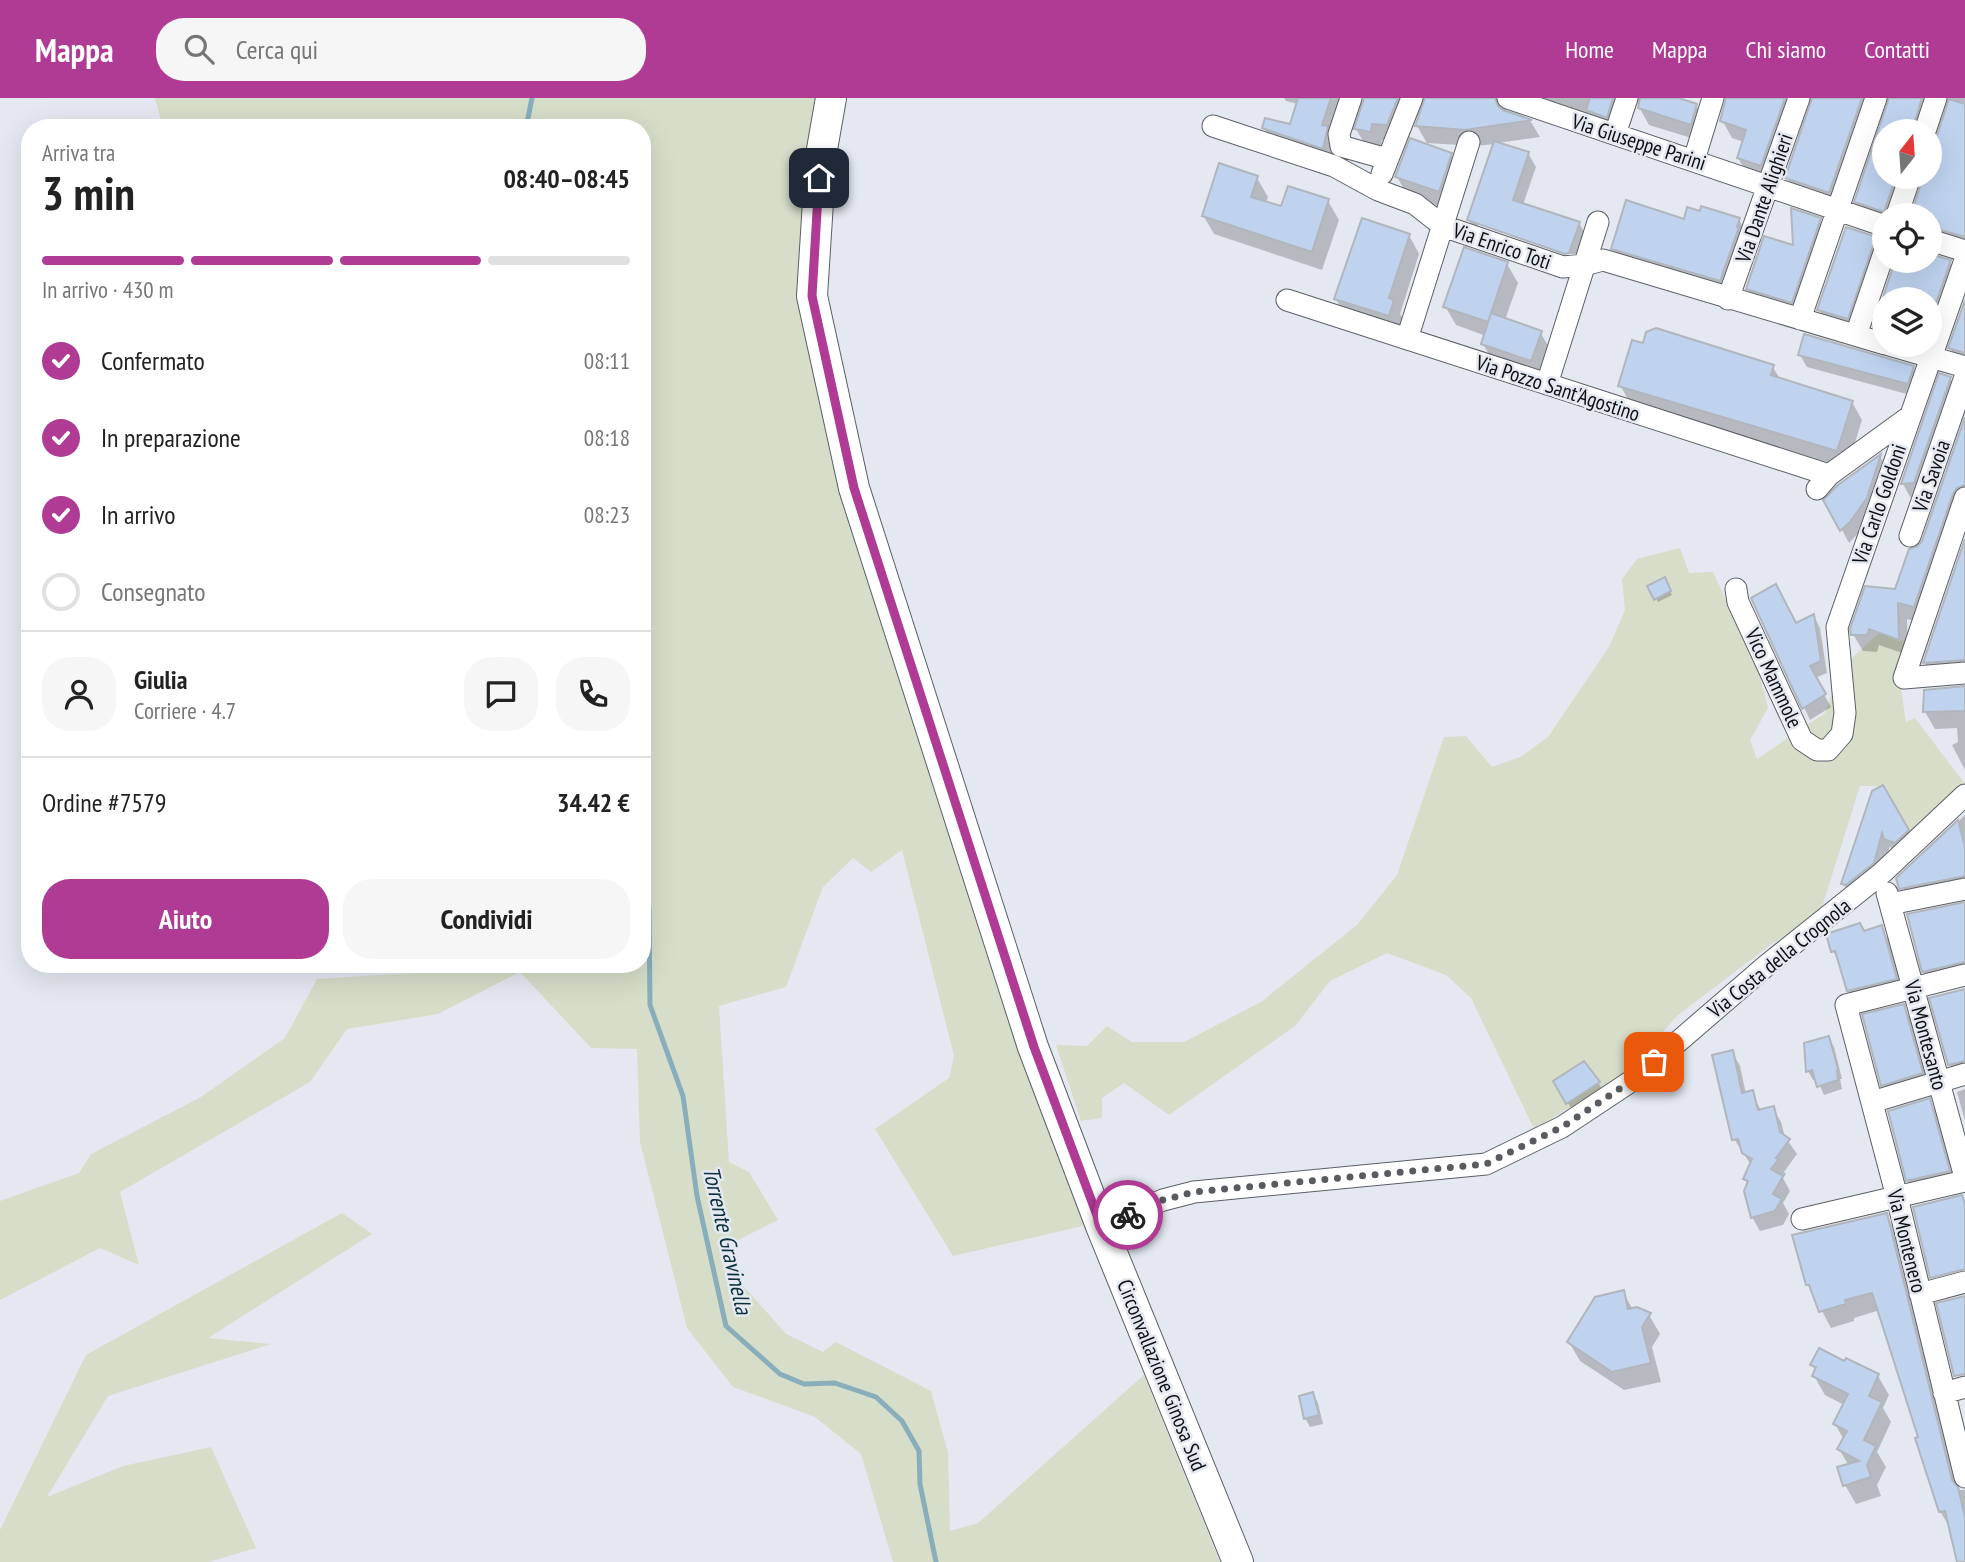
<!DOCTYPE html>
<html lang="it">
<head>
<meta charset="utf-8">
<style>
  body { margin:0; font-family:"PT Sans Narrow",sans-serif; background:#f6f6f6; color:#222; height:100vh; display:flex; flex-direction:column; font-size:26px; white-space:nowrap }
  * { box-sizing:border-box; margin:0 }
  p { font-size:23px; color:#767676 }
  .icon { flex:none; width:38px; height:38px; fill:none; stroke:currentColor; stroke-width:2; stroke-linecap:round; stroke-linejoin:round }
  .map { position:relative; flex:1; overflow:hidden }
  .details { position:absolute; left:21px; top:21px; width:630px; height:854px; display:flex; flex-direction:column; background:#fff; border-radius:28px; box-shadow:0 7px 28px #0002 }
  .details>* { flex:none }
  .needle { width:46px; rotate:17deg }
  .tools { position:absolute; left:1872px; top:21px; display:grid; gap:14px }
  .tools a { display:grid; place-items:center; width:70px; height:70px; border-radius:50%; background:#fff; box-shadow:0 7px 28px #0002; font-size:35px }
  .pin { position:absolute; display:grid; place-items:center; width:60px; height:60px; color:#fff; margin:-30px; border-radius:14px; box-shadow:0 4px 10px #0006 }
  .courier { position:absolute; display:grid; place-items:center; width:70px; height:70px; margin:-35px; border:5px solid #af3b94; border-radius:50%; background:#fff; color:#222; box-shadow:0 2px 9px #0007 }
  .overview em { font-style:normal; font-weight:600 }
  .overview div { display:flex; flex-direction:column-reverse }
  .overview { display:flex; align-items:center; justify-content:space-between; height:119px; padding:0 21px }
  h1 { font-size:46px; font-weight:600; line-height:52px }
  .bar { display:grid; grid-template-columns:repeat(4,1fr); gap:10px 7px; align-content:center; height:84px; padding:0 21px }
  .bar i { height:9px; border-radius:5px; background:#e0e0e0 }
  .bar .current { background:#af3b94 }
  .bar p { grid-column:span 4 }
  .line { display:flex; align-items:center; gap:18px; padding:0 21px; border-top:2px solid #e0e0e0 }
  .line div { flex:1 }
  .round { display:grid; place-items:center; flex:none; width:74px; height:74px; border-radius:28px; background:#f6f6f6 }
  ol { padding:0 21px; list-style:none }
  li { display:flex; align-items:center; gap:21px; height:77px }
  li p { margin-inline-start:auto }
  li .icon { padding:7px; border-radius:50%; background:#af3b94; color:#fff; stroke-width:4 }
  li:last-child { color:#767676 }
  li i { width:38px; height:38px; border:4px solid #e0e0e0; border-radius:50% }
  .primary-button { display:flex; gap:14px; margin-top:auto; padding:14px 21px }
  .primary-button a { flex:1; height:80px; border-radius:28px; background:#af3b94; color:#fff; font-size:28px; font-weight:600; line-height:80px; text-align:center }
  .primary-button a+a { background:#f6f6f6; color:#222 }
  header { display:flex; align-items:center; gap:42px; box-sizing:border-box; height:98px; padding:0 35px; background:#af3b94; color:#fff }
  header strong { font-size:33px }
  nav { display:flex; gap:38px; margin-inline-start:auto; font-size:24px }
  .search { width:490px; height:63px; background:#f6f6f6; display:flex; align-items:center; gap:18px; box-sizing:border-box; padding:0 24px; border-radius:28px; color:#767676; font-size:26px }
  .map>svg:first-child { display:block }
  .green { fill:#d6ddc9 }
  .shadow { fill:#0003; fill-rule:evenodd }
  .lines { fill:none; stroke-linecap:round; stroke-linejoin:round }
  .stream { stroke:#89aebb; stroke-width:5 }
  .building { fill:#bfd3ef; stroke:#b1b5bc; stroke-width:2 }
  .minor-casing { stroke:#5b5f65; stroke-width:23 }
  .secondary-casing { stroke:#5b5f65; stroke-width:32 }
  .minor { stroke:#fff; stroke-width:21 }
  .secondary { stroke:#fff; stroke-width:30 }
  .done { stroke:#585b5f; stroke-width:7; stroke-dasharray:0 12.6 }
  .route { stroke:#af3b94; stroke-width:9 }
  .labels { text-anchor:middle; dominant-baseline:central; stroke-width:5; stroke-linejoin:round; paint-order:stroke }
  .street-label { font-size:21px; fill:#0d0e11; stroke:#e4e9f1 }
  .water-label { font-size:23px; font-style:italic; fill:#0d313c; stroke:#e4e9f1 }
</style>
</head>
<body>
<header>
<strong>Mappa</strong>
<div class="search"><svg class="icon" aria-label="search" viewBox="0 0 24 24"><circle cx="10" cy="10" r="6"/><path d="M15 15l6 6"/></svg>Cerca qui</div>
<nav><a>Home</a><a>Mappa</a><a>Chi siamo</a><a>Contatti</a></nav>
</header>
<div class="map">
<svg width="1965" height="1464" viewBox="0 0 1965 1464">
  <rect width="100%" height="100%" fill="#e4e9f1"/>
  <path class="green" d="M155,0H816L802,108L807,221L1087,1127L953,1158L875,1031L949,980L954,958L902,752L871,774L853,760L823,789L786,889L719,908L729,1064L749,1074L778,1122L728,1147L740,1184L786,1236L823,1254L836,1244L931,1293L948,1355L950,1433L978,1425L1144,1277L1220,1464H893L861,1356L815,1319L733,1289L687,1230L640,1044L637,951L591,950L520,874L438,916L347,931L310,984L120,1094L139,1167L100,1150L0,1202V1103L79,1075L91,1056L201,999L285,940L317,881L446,873L444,866H642V30H163Z
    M1680,450L1689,475L1713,474L1758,571L1768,610L1750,642L1757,661L1825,615L1841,570L1879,535L1908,545L1899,578L1906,624L1915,620L1965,686L1909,737L1883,688H1860L1819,819L1773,845L1678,917L1625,976L1534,1031L1471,900L1446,877L1387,855L1330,883L1295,928L1169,1017L1124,985L1102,1000V1020L1081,1023L1056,947L1087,948L1107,928L1132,944H1184L1261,904L1357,827L1397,777L1444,639L1466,638L1492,669L1520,659L1548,639L1609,549L1625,512L1622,481L1637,461Z
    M342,1115L372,1136L208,1240L271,1246L108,1298L47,1399L123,1368L211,1349L256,1450L209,1464H0V1432L86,1257Z"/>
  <path class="shadow" d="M1284,0H1345L1332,67L1274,47L1264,30L1291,28L1298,6L1286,3Z
    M1365,0H1673L1696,7L1706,25L1701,43L1649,27L1639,9L1640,4L1627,8L1616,36L1509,7L1505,13L1531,24L1540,39L1497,45L1528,55L1536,69L1523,107L1579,125L1587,139L1577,169L1477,136L1469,122L1495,46L1476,48L1427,45L1417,28L1425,5L1421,4L1397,43L1382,42L1380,50L1366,48L1356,31ZM1478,124L1573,157L1572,160L1478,128Z
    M1727,0H1965V153L1930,150V117H1912L1923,83H1918L1899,117L1866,121L1856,103L1890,4L1878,7L1839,111L1796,97L1787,80L1813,6L1806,4L1771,85L1748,77L1738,60L1744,44L1732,40L1722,22ZM1949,4L1934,45L1930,79H1885V33H1927L1937,7Z
    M1451,56L1462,75L1450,112L1408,98L1397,79Z
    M1257,80L1268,99L1266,105L1282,111L1328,103L1339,122L1322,172L1214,136L1203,117Z
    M1739,122L1750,141L1731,201L1623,169L1612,150Z
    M1820,122L1831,140L1802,223L1758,210L1747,191L1795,149Z
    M1847,131L1879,142L1885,152L1858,239L1830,231L1819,212Z
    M1409,137L1419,156L1400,216L1404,222L1399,236L1347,220L1336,201Z
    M1897,163L1950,164L1960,181L1930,247V201H1885V246L1875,228Z
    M1507,166L1518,185L1505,222L1540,234L1551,253L1542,281L1494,265L1483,246L1486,238L1456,227L1445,208Z
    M1965,207V269L1960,267L1950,250Z
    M1800,257L1913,269L1920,281L1914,298L1807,269Z
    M1772,268L1781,282L1852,304L1862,322L1847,370L1630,305L1620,287Z
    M1941,277L1950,280L1958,293L1921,398L1910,399L1903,386Z
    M1965,324V410L1924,525L1907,521L1908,557L1879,547L1877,554L1863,553L1853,536L1896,493L1924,443Z
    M1880,358L1887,371L1868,425L1849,445L1826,402Z
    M1965,446V580L1934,582L1925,565Z
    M1664,482L1672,497L1658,504L1650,489Z
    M1753,499L1796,527L1814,518L1820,530L1827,575L1815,580L1831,609L1810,622Z
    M1965,590V672L1952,647L1958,644L1957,630L1935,631L1925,614Z
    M1882,690L1915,747L1894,755L1890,748L1881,779L1851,800L1843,786Z
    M1965,717V797L1911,807L1898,780Z
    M1965,806V883L1934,891L1924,874Z
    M1881,829L1889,843L1904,895L1856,907L1848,893L1840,865L1833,853Z
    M1965,892V983L1959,984L1950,967L1931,901Z
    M1903,908L1914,927L1932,994L1894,1006L1883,987Z
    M1829,940L1834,949L1842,981H1840L1842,991L1824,997L1817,981L1813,982L1808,973L1806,947Z
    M1732,954L1740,968L1746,996L1752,994L1761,1013L1773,1010L1781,1024L1785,1039L1797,1056L1784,1074L1786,1076L1783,1080L1790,1093L1783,1105L1789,1116L1783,1127L1760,1133L1752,1119L1748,1087L1745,1081L1751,1067L1734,1041Z
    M1589,970L1604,994L1573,1013L1555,984Z
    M1965,991V1023L1957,994Z
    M1929,1002L1940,1021L1959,1092L1919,1101L1908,1083Z
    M1886,1117L1896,1134L1959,1392H1965V1464H1959L1950,1430L1940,1413L1921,1340L1880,1212L1854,1220V1223L1831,1230L1808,1187Z
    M1623,1194L1633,1212L1649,1217L1660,1236L1652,1249L1661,1284L1624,1292L1580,1263L1569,1244Z
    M1845,1265L1878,1278L1889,1297L1883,1310L1891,1324L1877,1354L1886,1369L1877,1387L1881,1398L1856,1406L1845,1387L1849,1368L1839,1351L1844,1342L1835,1326L1844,1307L1825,1297L1814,1278L1816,1273L1812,1267Z
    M1313,1296L1318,1305L1323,1326L1310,1329L1305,1320Z"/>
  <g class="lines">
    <path class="stream" d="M526,30L532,0
      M642,718L649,813L650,907L683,998L697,1098L726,1228L780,1276L804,1286L835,1285L876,1299L902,1323L919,1353L920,1386L936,1464"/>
  </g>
  <path class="building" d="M1298,0H1331L1322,27L1328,28L1323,51L1262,30L1265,20L1290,26Z
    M1364,0H1398L1387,27L1372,26L1371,34L1354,31Z
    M1425,0H1495L1498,8L1503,12L1532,22L1465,32L1415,28Z
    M1590,0H1613L1607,20L1586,12Z
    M1640,0H1679L1697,6L1691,27L1638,10Z
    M1726,0H1785L1761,68L1737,60L1746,32L1720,23Z
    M1812,0H1862L1829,95L1785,80Z
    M1889,0H1922L1912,33H1885V79H1896L1884,114L1854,104Z
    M1949,1L1965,6V139L1930,129V117H1911L1923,79H1930V45L1937,37Z
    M1410,40L1452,55L1439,94L1395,79Z
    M1494,43L1529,54L1513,102L1580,124L1569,155L1565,156L1467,122Z
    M1219,65L1258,78L1251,99L1281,108L1288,88L1329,101L1312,154L1202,118Z
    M1626,102L1684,121L1687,109L1700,113L1701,108L1740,120L1737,129H1739L1720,183L1611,151Z
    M1791,110L1821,120L1792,205L1746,191L1764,138L1793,147Z
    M1362,120L1410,136L1389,200L1394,202L1389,218L1334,201Z
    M1846,129L1880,140L1873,148L1848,221L1817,212Z
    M1464,149L1508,164L1488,224L1443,209Z
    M1930,156L1951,162L1930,222V201H1885V232L1873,229L1895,163H1930Z
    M1965,202V255L1948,250Z
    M1491,215L1542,233L1531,263L1481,246Z
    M1656,230L1774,267L1771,277L1853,303L1837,353L1618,288L1632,242L1643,245L1646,234Z
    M1804,236L1914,268L1908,286L1798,257Z
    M1939,275L1951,279L1914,385L1901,386Z
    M1965,319V387L1957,390L1953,396L1914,509L1898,505L1899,542L1869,531L1867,537H1851L1850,531L1865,488L1895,491L1909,451L1918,448L1922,443Z
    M1881,356L1867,400L1850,424L1840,433L1823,402L1838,387Z
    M1965,441V562L1923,565Z
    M1665,479L1671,493L1654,502L1647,488Z
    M1776,486L1796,525L1814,516L1821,563L1810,568L1826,596L1802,611L1751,500Z
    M1965,588V613L1923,614L1924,592Z
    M1883,687L1909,732L1895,745L1884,741L1882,735L1874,765L1846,787L1841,786L1872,693Z
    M1958,722L1965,749V778L1899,791L1896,780Z
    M1965,804V864L1922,874L1907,816Z
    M1860,825L1864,833L1882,827L1897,881L1847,893L1835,853L1831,854L1826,836Z
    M1965,891V963L1948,967L1929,900Z
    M1904,906L1923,975L1881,988L1862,916Z
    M1829,938L1838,971L1837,972L1838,982L1817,989L1812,972L1806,974L1804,945Z
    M1733,952L1742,995L1753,992L1758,1012L1774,1008L1780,1034L1790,1041L1776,1060L1779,1061L1771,1071L1783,1078L1773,1096L1782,1101L1775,1113L1751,1120L1744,1093L1748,1083L1743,1081L1752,1061L1742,1055L1738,1041L1732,1042L1712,957Z
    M1584,963L1600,984L1566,1006L1553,983Z
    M1930,1000L1950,1073L1906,1083L1888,1013Z
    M1962,1097L1965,1107V1171L1930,1180L1913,1109Z
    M1887,1115L1952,1382L1958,1389L1965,1419V1464H1957L1945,1413L1939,1414L1915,1340L1918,1339L1872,1195L1845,1202L1846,1206L1819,1214L1809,1187H1806L1792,1137Z
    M1624,1192L1628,1211L1637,1209L1651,1215L1642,1229L1651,1265L1612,1274L1567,1244L1595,1199Z
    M1965,1198V1276L1954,1278L1936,1205Z
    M1819,1250L1844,1263L1846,1260L1879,1276L1869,1298L1882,1304L1864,1342L1876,1348L1867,1367L1871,1379L1843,1388L1837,1369L1859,1363L1837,1351L1847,1333L1833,1326L1848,1296L1812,1278L1816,1269L1810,1267Z
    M1313,1294L1319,1317L1304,1321L1299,1298Z"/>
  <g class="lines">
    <defs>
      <path id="minor" d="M1351,0L1339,36L1341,48L1380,59L1385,67
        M1508,0L1885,128
        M1213,28L1334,68L1378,92L1415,106L1443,128L1563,169L1584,167L1603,162L1885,246
        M1925,33L1936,0
        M1615,36L1627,0
        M1694,62L1713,0
        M1382,76L1412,0
        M1897,117L1910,79
        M1930,142L1965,153
        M1728,201L1799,0
        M1287,202L1829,377
        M1800,221L1876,0
        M1856,237L1885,152
        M1407,241L1469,44
        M1889,247L1965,269
        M1547,286L1598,124
        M1817,391L1829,377L1909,319
        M1965,400L1904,580L1965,575
        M1910,438L1965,279
        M1736,491L1738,504L1802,642L1817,652H1828L1842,636L1845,615L1837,529L1965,162
        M1887,795L1965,1079
        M1890,806L1965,791
        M1965,877L1846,907L1897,1099L1965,1379
        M1872,1004L1965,976
        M1802,1121L1965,1083
        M1101,1128L1163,1102L1194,1094L1486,1066L1562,1029L1636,980L1767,867L1882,775L1965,697
        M1920,1196L1965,1184
        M1944,1295L1965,1289"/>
      <path id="secondary" d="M831,0L821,57L812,198L854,390L1033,949L1101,1128L1238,1464"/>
    </defs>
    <use href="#minor" class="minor-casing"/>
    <use href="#secondary" class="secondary-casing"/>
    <use href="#minor" class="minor"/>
    <use href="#secondary" class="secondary"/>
  </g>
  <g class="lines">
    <path class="done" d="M1128,1117L1163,1102L1194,1094L1486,1066L1562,1029L1636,980L1654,964"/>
    <path class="route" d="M819,80L812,198L854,390L1034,949L1101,1128L1128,1117"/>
  </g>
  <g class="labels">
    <g class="street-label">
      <text transform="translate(1639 44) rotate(18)">Via Giuseppe Parini</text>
      <text transform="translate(1764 100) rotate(-71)">Via Dante Alighieri</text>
      <text transform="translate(1502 148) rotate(19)">Via Enrico Toti</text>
      <text transform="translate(1558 290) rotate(18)">Via Pozzo Sant'Agostino</text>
      <text transform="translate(1931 378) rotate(-71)">Via Savoia</text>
      <text transform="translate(1879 406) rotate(-71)">Via Carlo Goldoni</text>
      <text transform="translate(1774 580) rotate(65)">Vico Mammole</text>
      <text transform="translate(1779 860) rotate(-39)">Via Costa della Crognola</text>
      <text transform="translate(1926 937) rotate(75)">Via Montesanto</text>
      <text transform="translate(1907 1143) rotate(76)">Via Montenero</text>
      <text transform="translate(1162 1277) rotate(68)">Circonvallazione Ginosa Sud</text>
    </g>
    <g class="water-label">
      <text transform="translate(728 1142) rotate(77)">Torrente Gravinella</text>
    </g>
  </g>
</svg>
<div class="tools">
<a><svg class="needle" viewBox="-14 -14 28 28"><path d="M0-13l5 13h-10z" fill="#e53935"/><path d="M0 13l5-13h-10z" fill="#767676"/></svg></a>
<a><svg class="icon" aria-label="locate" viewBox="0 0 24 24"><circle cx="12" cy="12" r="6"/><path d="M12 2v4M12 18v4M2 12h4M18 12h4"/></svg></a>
<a><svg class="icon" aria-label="layers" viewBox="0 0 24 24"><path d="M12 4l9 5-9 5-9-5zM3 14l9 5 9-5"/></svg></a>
</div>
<div class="pin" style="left:1654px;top:964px;background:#ea580c"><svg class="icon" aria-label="bag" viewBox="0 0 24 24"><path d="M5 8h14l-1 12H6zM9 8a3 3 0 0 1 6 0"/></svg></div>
<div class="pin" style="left:819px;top:80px;background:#1f2937"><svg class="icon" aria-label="home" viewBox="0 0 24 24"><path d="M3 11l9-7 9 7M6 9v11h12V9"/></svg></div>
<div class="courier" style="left:1128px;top:1117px"><svg class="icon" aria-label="bike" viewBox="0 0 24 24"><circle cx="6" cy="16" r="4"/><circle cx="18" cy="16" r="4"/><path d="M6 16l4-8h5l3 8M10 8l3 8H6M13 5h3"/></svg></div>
<section class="details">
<div class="overview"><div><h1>3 min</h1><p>Arriva tra</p></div><em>08:40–08:45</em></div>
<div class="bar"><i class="current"></i><i class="current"></i><i class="current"></i><i></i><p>In arrivo · 430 m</p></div>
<ol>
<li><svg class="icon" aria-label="check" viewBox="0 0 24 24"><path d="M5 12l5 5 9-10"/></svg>Confermato<p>08:11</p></li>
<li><svg class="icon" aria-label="check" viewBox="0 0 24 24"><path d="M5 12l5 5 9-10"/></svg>In preparazione<p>08:18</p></li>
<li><svg class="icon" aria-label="check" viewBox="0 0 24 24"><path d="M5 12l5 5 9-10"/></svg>In arrivo<p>08:23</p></li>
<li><i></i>Consegnato</li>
</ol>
<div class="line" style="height:126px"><a class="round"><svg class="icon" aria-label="person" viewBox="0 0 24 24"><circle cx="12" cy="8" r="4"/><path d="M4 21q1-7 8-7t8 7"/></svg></a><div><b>Giulia</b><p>Corriere · 4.7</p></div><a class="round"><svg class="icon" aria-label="chat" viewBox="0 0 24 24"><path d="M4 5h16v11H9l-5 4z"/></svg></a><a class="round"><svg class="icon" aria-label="phone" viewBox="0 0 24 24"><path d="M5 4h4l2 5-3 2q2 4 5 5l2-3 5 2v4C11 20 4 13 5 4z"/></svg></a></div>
<div class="line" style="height:91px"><div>Ordine #7579</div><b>34.42 €</b></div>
<div class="primary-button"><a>Aiuto</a><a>Condividi</a></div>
</section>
</div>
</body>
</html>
